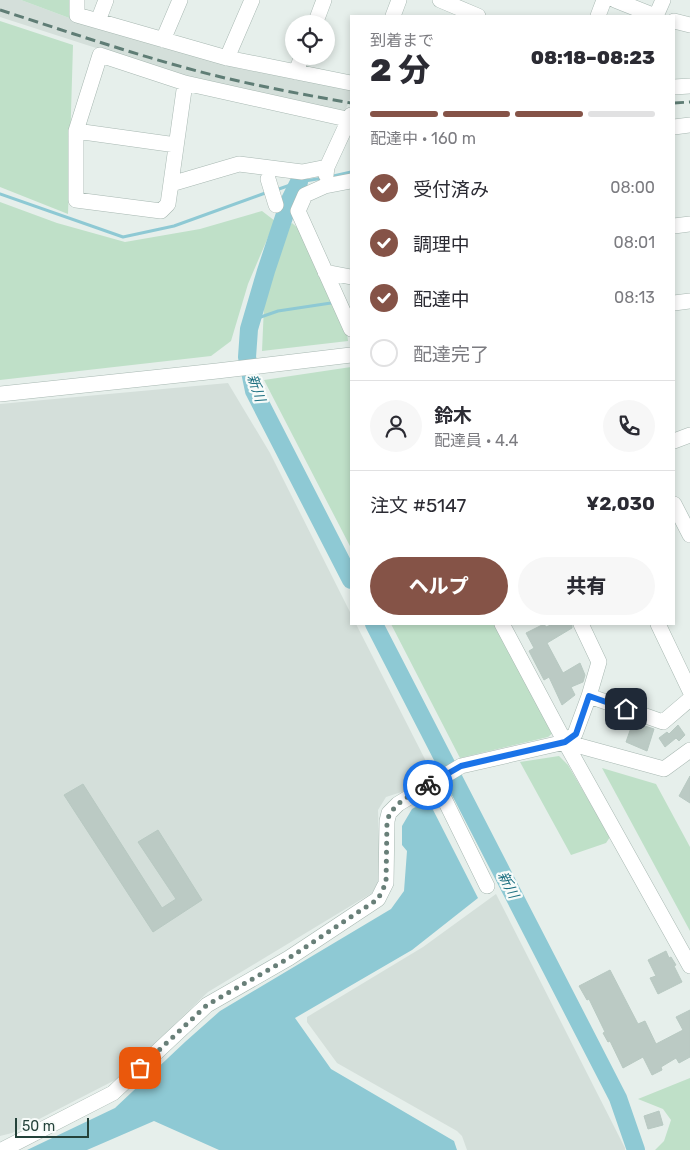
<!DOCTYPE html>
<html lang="ja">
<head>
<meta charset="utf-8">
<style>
  body { margin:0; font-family:Rubik,"Noto Sans JP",sans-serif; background:#f7f7f7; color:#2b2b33; height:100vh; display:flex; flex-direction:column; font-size:19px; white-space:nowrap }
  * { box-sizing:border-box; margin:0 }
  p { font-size:16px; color:#7c7c81 }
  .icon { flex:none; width:28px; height:28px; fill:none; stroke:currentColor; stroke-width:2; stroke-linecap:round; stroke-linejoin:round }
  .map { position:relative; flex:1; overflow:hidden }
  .side { position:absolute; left:350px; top:15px; width:325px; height:610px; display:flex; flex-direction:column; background:#fff; border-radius:0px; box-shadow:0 2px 8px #0003 }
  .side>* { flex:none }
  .fabs { position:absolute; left:285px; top:15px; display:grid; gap:10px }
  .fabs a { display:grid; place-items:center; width:50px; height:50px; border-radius:50%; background:#fff; box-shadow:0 2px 8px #0003; font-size:25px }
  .scale { position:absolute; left:15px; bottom:12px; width:74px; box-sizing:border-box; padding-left:5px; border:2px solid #24423a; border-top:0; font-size:14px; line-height:18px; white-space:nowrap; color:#24423a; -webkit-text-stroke:4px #f7fbf9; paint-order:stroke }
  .pin { position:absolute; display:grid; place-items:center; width:42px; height:42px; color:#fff; margin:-21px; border-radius:10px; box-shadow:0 2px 8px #0006 }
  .courier { position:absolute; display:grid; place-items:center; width:50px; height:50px; margin:-25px; border:4px solid #1a73e8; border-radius:50%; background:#fff; color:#222; box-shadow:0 1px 6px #0007 }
  .head em { font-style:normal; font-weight:800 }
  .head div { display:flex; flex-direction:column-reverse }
  .head { display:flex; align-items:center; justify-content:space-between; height:85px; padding:0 20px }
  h1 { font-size:32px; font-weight:800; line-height:38px }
  .bar { display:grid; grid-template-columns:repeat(4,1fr); gap:8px 5px; align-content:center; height:60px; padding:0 20px }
  .bar i { height:6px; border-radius:4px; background:#e1e1e2 }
  .bar .selected { background:#855347 }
  .bar p { grid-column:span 4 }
  .line { display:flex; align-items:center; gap:12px; padding:0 20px; border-top:1px solid #e1e1e2 }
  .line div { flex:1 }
  .round { display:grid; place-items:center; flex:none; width:52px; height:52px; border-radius:26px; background:#f7f7f7 }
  ol { padding:0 20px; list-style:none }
  li { display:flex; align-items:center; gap:15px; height:55px }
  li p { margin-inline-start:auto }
  li .icon { padding:5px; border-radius:50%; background:#855347; color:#fff; stroke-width:4 }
  li:last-child { color:#7c7c81 }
  li i { width:28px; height:28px; border:2px solid #e1e1e2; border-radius:50% }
  .cta { display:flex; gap:10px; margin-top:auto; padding:10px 20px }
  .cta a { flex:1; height:58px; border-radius:30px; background:#855347; color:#fff; font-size:20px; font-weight:800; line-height:58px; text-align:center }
  .cta a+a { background:#f7f7f7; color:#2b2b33 }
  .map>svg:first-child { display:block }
  .built { fill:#d4dfda }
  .green { fill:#bfe0c8 }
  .water { fill:#8ec9d4 }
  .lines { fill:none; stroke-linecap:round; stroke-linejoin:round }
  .stream { stroke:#8ec9d4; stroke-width:3 }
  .river { stroke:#8ec9d4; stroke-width:18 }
  .building { fill:#bbcac4; stroke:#b8c9c2 }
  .minor-casing { stroke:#a8b8b2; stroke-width:16 }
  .minor { stroke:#fff; stroke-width:15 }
  .rail { stroke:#5f7d75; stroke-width:3; stroke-dasharray:10 5; stroke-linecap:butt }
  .done { stroke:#687f78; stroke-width:5; stroke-dasharray:0 9 }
  .route { stroke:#1a73e8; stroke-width:6 }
  .labels { text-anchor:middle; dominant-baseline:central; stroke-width:4.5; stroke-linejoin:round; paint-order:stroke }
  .water-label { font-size:14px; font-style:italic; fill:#1c6f80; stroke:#f7fbf9 }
</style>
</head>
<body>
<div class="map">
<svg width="690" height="1150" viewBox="0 0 690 1150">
  <rect width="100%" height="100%" fill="#e6efeb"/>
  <path class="built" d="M0,0H21L72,19L147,43L241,69L351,89V97L344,113L186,77L0,17Z
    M228,383L270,453L351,614V624H356L432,773L411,789L386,797L378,810L380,880L372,893L208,992L119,1078L12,1133L0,1136V404Z
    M496,894L625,1148V1150H467L462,1136L457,1131L337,1063L307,1022V1017L423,947Z"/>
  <path class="green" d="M21,0H72V19Z
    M0,21L73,45L68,214L0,187Z
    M0,202L57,223L125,242L200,229L262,211L275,221L248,284L231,341L211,356L0,380Z
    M292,223L300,230L347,333L348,341L262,351L264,306L274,262L287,227Z
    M351,367V548L264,380Z
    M391,624H499L554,732L548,737L460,758Z
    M559,756L568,765L610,837L606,843L571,855L520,762Z
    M602,768L656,784L690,847V931Z
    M690,1078V1150H655L664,1141L671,1120L663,1109L638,1099Z"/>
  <path class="water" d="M428,800L478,898L412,950L295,1018L331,1069L454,1141L457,1150H219L154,1121L87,1150H27L115,1108L185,1042L220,1011L391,909L404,891L407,851L402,845V826L412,809Z"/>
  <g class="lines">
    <path class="stream" d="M329,177L351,172
      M276,190L299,182L323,178
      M0,194L123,237L174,226L268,192
      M252,320L278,311L331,303"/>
    <path class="river" d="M299,182L289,202L266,271L249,329L247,357L254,391L351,580
      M374,624L618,1098L636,1150"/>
  </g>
  <path class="building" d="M544,624L546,627L553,624H572V628L547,643L563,673L580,663L585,675L583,682L571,687L575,695L562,705L549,677L544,680L529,651L534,648L526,633Z
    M633,722L654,729L647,751L626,742Z
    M678,725L685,735L679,741L676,738L665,747L659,738L667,732L669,734Z
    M690,776V803L679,796Z
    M83,784L162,908L176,899L138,842L158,830L202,900L153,932L64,795Z
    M666,951L669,958L671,957L676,965L674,966L682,982L658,994L650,978L656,976L648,960Z
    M610,970L638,1024L645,1021L656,1044L683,1030L676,1017L690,1010V1057L679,1063L676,1058L661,1067L662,1070L652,1075L643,1057L623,1068L610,1041L608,1042L603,1033L605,1032L589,999L587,1000L579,986Z
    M659,1111L663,1125L648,1129L644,1116Z"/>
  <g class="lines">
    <defs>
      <path id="minor" d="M77,0V15L227,58L351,83
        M440,0L478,16
        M615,0L655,16
        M393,16L399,0
        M598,16L604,0
        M656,16L663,0
        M98,21L106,0
        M674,21L690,25
        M315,24L324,0
        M163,40L180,0
        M227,58L252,0
        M296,72L302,56
        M185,83L168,204L161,211L76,200V131L100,55L185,83L351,120
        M674,87L690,86
        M674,127L690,125
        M76,131L176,145
        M326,175L327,167L351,115
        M268,179L276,205
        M351,181L325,186L305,195L298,211L351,329
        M171,184L239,164L302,172L327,167
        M674,226L690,224
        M325,272L351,277
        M674,303L690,301
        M0,394L217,371L351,355
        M674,441L690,435
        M674,504L690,535
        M502,624L565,742L664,769L690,750
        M658,624L690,691
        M589,696L663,722L690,699
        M565,742L575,734L589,696L599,662L581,624
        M435,780L487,886
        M2,1150L113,1093L207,1005L289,958L378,899L386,883L387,821L389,813L398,804L461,766L565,742L690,966"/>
    </defs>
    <use href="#minor" class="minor-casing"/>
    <use href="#minor" class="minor"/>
    <path class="rail" d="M0,10C72,33 144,58 217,76C262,87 306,95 351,103
      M674,103L690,102"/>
  </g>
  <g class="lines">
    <path class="done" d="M140,1068L207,1005L289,958L378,899L386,883L387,821C392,803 413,794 428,785"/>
    <path class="route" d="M428,785L461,766L565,742L576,734L589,696L626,709"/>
  </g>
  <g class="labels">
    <g class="water-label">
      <text transform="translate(256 388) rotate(71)">新川</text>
      <text transform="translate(508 885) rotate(63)">新川</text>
    </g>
  </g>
</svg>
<div class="fabs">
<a><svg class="icon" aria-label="locate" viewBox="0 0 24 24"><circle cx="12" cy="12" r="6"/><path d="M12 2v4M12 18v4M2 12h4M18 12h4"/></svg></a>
</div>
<div class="scale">50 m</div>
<div class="pin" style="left:140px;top:1068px;background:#ea580c"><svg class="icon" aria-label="bag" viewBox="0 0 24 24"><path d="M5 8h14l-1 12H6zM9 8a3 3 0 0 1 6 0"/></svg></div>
<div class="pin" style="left:626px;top:709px;background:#1f2937"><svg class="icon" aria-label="home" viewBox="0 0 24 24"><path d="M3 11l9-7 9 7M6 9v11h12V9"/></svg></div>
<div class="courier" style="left:428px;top:785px"><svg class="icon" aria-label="bike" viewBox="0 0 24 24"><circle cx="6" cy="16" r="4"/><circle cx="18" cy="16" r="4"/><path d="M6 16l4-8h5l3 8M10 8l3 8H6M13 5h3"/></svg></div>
<section class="side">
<div class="head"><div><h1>2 分</h1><p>到着まで</p></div><em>08:18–08:23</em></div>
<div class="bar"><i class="selected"></i><i class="selected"></i><i class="selected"></i><i></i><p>配達中 · 160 m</p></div>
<ol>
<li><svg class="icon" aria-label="check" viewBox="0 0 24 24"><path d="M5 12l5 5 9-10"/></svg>受付済み<p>08:00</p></li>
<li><svg class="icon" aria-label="check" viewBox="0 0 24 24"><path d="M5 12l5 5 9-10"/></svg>調理中<p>08:01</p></li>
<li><svg class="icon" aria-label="check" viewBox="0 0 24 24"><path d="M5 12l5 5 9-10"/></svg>配達中<p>08:13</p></li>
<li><i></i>配達完了</li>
</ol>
<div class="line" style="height:90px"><a class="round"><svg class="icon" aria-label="person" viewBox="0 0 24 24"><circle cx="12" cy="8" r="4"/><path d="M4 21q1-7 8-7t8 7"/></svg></a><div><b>鈴木</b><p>配達員 · 4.4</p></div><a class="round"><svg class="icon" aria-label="phone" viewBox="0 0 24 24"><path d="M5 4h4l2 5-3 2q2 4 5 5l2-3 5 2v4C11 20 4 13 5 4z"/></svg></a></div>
<div class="line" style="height:65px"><div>注文 #5147</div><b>¥2,030</b></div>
<div class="cta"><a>ヘルプ</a><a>共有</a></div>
</section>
</div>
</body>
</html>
